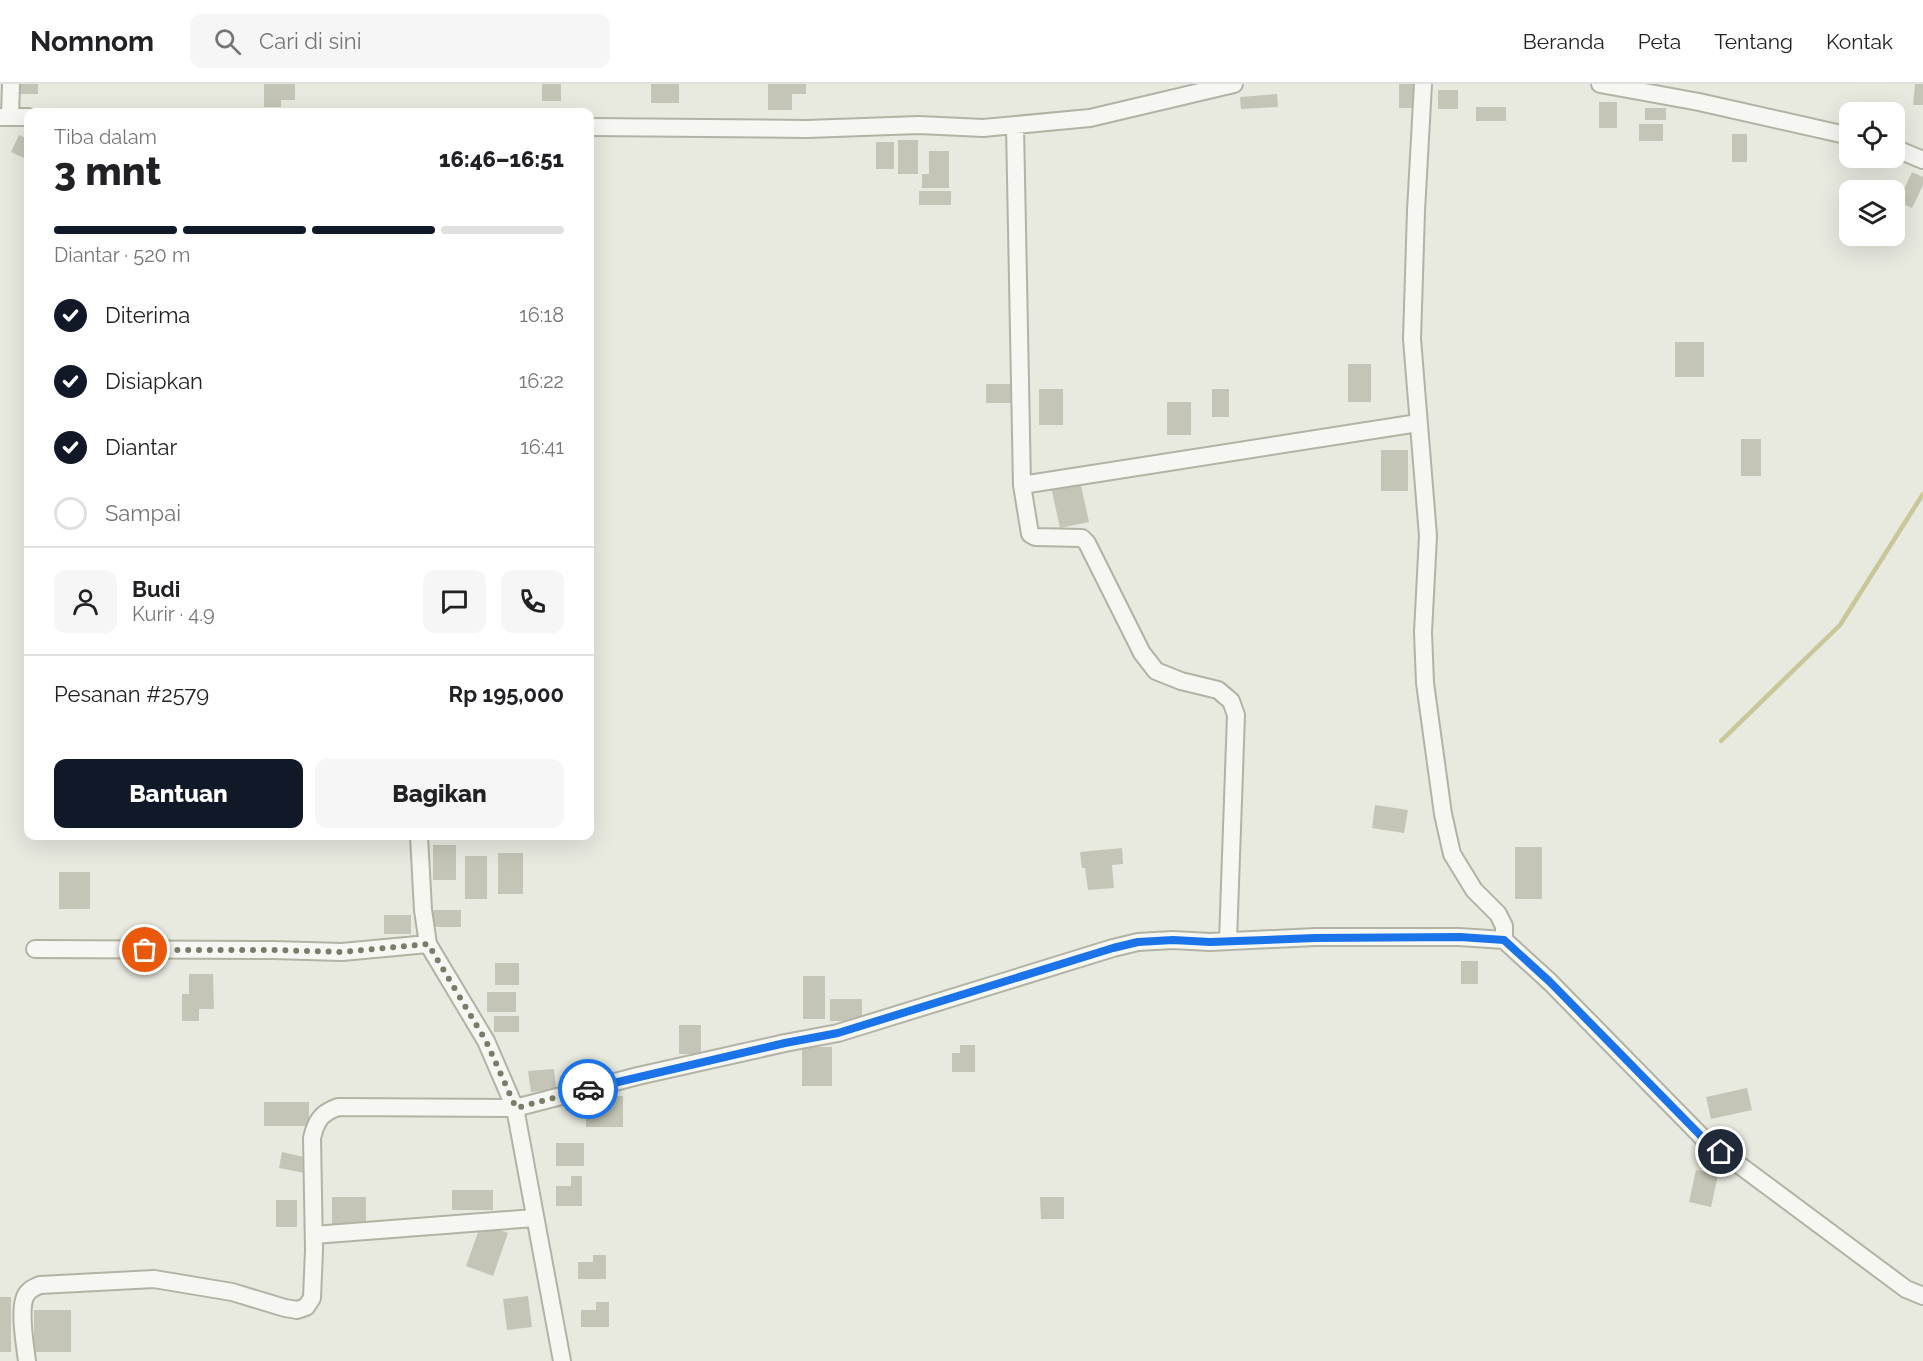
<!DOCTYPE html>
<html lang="id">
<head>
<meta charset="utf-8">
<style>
  body { margin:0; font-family:Raleway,sans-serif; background:#f6f6f6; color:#202124; height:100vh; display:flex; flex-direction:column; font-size:22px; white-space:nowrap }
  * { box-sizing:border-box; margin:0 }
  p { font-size:20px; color:#757577 }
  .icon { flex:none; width:33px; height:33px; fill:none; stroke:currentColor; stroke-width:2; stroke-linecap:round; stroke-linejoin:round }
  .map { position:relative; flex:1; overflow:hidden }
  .panel { position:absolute; left:24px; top:24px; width:570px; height:732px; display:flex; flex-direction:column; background:#fff; border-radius:12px; box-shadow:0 6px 24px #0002 }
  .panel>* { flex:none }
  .buttons { position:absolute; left:1839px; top:18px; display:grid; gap:12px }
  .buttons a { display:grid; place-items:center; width:66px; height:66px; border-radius:12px; background:#fff; box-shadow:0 6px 24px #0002; font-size:30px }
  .pin { position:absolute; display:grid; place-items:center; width:51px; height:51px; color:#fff; margin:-26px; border:3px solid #fff; border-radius:50%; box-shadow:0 2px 6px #0007 }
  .courier { position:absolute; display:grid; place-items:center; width:60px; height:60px; margin:-30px; border:4px solid #1a73e8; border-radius:50%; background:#fff; color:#222; box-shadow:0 2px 8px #0007 }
  .overview em { font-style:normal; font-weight:800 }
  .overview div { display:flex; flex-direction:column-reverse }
  .overview { display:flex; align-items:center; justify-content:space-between; height:102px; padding:0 30px }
  h1 { font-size:39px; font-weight:800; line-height:45px }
  .bar { display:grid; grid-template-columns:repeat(4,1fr); gap:9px 6px; align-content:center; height:72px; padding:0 30px }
  .bar i { height:8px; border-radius:4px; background:#e0e0e0 }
  .bar .active { background:#111827 }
  .bar p { grid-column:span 4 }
  .line { display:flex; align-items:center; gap:15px; padding:0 30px; border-top:2px solid #e0e0e0 }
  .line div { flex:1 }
  .round { display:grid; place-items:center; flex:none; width:63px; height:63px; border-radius:12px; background:#f6f6f6 }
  ol { padding:0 30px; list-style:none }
  li { display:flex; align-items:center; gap:18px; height:66px }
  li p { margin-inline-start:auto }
  li .icon { padding:6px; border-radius:50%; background:#111827; color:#fff; stroke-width:4 }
  li:last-child { color:#757577 }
  li i { width:33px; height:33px; border:3px solid #e0e0e0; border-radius:50% }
  .cta { display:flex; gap:12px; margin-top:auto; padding:12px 30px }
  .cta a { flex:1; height:69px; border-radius:12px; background:#111827; color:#fff; font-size:24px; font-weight:800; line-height:69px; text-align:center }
  .cta a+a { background:#f6f6f6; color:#202124 }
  header { display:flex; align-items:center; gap:36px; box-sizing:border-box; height:84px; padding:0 30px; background:#fff; border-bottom:2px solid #e0e0e0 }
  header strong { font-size:28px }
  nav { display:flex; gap:33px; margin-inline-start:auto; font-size:21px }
  .search { width:420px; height:54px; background:#f6f6f6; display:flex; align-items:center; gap:15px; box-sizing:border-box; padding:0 21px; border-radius:12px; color:#757577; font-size:22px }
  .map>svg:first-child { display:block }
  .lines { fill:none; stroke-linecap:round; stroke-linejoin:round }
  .stream { stroke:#c9c79a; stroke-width:4.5 }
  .building { fill:#c4c5b6 }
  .minor-casing { stroke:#b2b3a4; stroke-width:20 }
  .minor { stroke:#f6f7f2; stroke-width:16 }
  .done { stroke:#7a7b68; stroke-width:6; stroke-dasharray:0 10.8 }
  .route { stroke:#1a73e8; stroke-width:8 }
</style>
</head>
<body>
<header>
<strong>Nomnom</strong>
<div class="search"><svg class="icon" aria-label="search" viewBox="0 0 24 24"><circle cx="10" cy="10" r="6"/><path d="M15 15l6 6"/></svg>Cari di sini</div>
<nav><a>Beranda</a><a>Peta</a><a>Tentang</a><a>Kontak</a></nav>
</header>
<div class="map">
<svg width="1923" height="1277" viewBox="0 0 1923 1277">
  <rect width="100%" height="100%" fill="#e8e9df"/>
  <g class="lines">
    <path class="stream" d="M1721,657L1840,541L1923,410"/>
  </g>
  <path class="building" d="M16,0H38V10H16Z
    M264,0H295V16H281V23H264Z
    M542,0H561V17H542Z
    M651,0H679V19H651Z
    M768,0H806V10H792V26H768Z
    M1399,0H1417V24H1399Z
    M1915,0H1923V21H1913Z
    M1438,6H1458V25H1438Z
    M1277,10L1278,23L1241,25L1240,13Z
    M1599,18H1617V44H1599Z
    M1476,23H1506V37H1476Z
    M1645,24H1666V36H1645Z
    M1639,40H1663V57H1639Z
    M1732,50H1747V78H1732Z
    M19,51L28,55V76L11,68Z
    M898,56H918V90H898Z
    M876,58H894V85H876Z
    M929,67H949V104H922V90H929Z
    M1912,88L1923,93V101L1912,124L1898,118Z
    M919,107H951V121H919Z
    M1675,258H1704V293H1675Z
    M1348,280H1371V318H1348Z
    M986,300H1014V319H986Z
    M1039,305H1063V341H1039Z
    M1212,305H1229V333H1212Z
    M1167,318H1191V351H1167Z
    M1741,355H1761V392H1741Z
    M1381,366H1408V407H1381Z
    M1080,397L1089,438L1060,444L1051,403Z
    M1375,721L1408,726L1404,749L1372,744Z
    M433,761H456V796H433Z
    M1515,763H1542V815H1515Z
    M1122,764L1123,780L1112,781L1114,804L1088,806L1085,784H1082L1080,768Z
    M498,769H523V810H498Z
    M465,772H487V815H465Z
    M59,788H90V825H59Z
    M431,826H461V843H431Z
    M384,831H411V850H384Z
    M1461,877H1478V900H1461Z
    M495,879H519V901H495Z
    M189,890H213L214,925H199V937H182V910H189Z
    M803,892H825V935H803Z
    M487,908H516V928H487Z
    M830,915H862V937H830Z
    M494,932H519V948H494Z
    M679,941H701V970H679Z
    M960,961H975V988H952V969H960Z
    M802,963H832V1002H802Z
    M554,985L556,1005L531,1008L528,987Z
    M1747,1004L1752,1026L1711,1035L1706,1013Z
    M594,1012H623V1043H586V1033H594Z
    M264,1018H309V1042H264Z
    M556,1059H584V1082H556Z
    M282,1068L308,1074L305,1089L279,1084Z
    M1696,1086L1718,1091L1711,1123L1689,1118Z
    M571,1092H582V1122H556V1102H571Z
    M452,1106H493V1126H452Z
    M332,1113H366V1140H332Z
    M1040,1113H1064V1135H1041Z
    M276,1116H297V1143H276Z
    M481,1140L508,1149L493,1192L466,1182Z
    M593,1171H606V1195H578V1178H593Z
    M528,1212L532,1243L507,1246L503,1215Z
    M0,1213H11V1268H0Z
    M596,1218H609V1243H581V1226H596Z
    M34,1226H71V1268H34Z"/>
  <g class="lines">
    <defs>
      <path id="minor" d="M1423,0L1416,127L1412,255L1428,452L1423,548L1425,599L1443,730L1452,770L1474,806L1498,830L1504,842V856
        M1600,0L1699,18L1850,52
        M1,33H28
        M10,33L11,0
        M1015,42L1022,401L1030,450L1035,453L1082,454L1087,459L1142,569L1156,587L1181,597L1218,606L1231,617L1236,631L1228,857
        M590,43L807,45L919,41L983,44L1090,34L1234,0
        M1894,64L1923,76
        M1022,401L1418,339
        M419,752L423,826L428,860L486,957L515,1024L562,1277
        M35,865L273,866L342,868L428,860
        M314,1151L534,1134
        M27,1277C25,1261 19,1227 25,1213C28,1206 33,1204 40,1201L154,1195L232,1208L285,1224L297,1226L306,1223L312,1214L314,1166L312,1054C316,1037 321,1029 338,1023L515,1024L638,992L785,959L838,949L1113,864L1138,858L1173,856L1210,858L1315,853H1459L1504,856L1550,898L1703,1054L1906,1205L1923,1212"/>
    </defs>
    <use href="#minor" class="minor-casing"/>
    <use href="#minor" class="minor"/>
  </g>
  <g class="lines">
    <path class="done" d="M145,866H273L342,868L428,860L486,957L516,1024L588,1005"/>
    <path class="route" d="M588,1005L785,959L838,949L1113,864L1138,858L1173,856L1210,858L1315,854L1460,853L1504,856L1550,898L1703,1054L1721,1068"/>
  </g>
</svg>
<div class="buttons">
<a><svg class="icon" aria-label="locate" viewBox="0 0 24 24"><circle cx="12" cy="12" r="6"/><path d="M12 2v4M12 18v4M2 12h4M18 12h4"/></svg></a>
<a><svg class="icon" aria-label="layers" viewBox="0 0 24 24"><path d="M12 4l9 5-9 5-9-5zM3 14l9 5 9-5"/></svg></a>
</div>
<div class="pin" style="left:145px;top:866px;background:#ea580c"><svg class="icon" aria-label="bag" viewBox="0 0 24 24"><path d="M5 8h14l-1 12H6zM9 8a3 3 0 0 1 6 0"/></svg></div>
<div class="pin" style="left:1721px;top:1068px;background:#1f2937"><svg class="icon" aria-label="home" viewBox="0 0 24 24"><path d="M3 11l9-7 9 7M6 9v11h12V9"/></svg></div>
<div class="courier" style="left:588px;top:1005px"><svg class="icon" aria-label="car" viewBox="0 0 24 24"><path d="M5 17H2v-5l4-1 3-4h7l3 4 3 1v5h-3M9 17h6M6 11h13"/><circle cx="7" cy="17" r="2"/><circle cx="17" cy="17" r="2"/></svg></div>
<section class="panel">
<div class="overview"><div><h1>3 mnt</h1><p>Tiba dalam</p></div><em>16:46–16:51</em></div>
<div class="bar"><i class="active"></i><i class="active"></i><i class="active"></i><i></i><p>Diantar · 520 m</p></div>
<ol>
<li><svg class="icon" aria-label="check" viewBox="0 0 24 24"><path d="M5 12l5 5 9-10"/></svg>Diterima<p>16:18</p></li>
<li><svg class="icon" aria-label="check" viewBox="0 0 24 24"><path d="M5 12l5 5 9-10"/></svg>Disiapkan<p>16:22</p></li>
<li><svg class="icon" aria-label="check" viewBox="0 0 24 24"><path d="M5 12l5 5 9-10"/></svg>Diantar<p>16:41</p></li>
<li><i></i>Sampai</li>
</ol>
<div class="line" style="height:108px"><a class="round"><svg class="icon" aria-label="person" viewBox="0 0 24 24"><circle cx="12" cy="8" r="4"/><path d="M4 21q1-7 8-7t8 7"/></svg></a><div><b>Budi</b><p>Kurir · 4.9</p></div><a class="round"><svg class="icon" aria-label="chat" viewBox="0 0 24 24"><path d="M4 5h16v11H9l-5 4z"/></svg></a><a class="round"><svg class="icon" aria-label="phone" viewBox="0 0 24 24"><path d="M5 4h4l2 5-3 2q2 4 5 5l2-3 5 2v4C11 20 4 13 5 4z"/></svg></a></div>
<div class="line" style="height:78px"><div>Pesanan #2579</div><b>Rp 195,000</b></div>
<div class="cta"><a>Bantuan</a><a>Bagikan</a></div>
</section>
</div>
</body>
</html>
